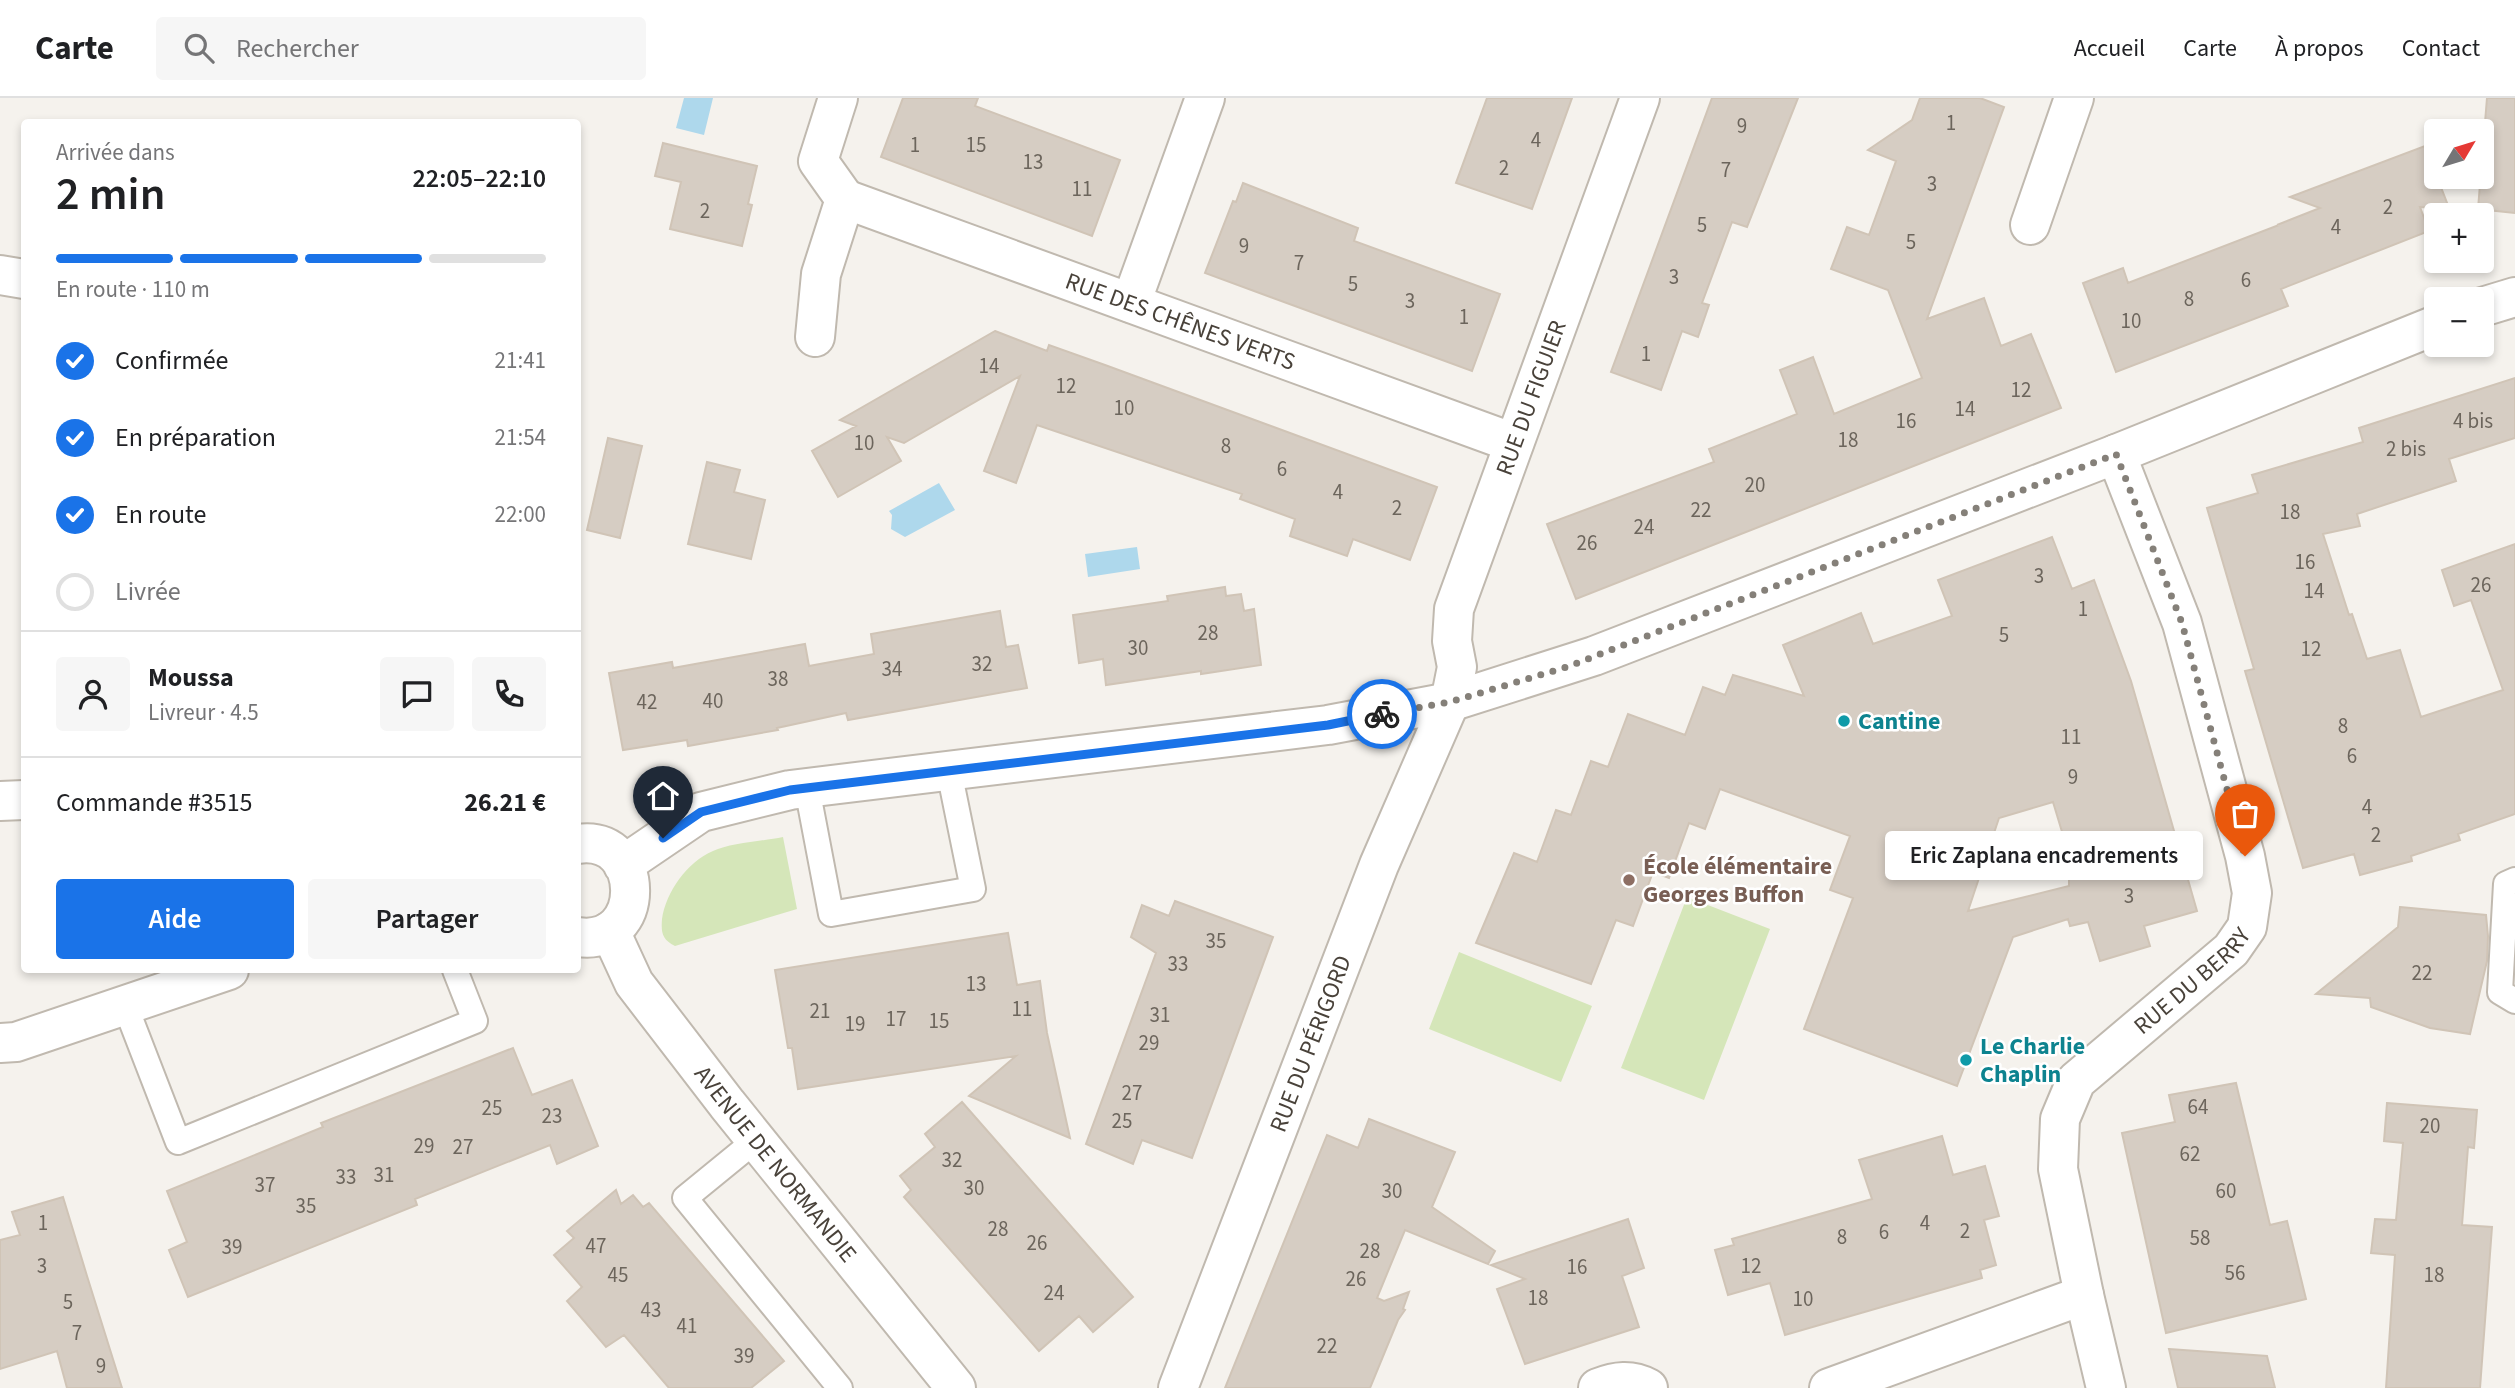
<!DOCTYPE html>
<html lang="fr">
<head>
<meta charset="utf-8">
<style>
  body { margin:0; font-family:"Source Sans 3",sans-serif; background:#f6f6f6; color:#202124; height:100vh; display:flex; flex-direction:column; font-size:26px; white-space:nowrap }
  * { box-sizing:border-box; margin:0 }
  p { font-size:23px; color:#757577 }
  .icon { flex:none; width:38px; height:38px; fill:none; stroke:currentColor; stroke-width:2; stroke-linecap:round; stroke-linejoin:round }
  .map { position:relative; flex:1; overflow:hidden }
  .side { position:absolute; left:21px; top:21px; width:560px; height:854px; display:flex; flex-direction:column; background:#fff; border-radius:7px; box-shadow:0 4px 10px #0003 }
  .side>* { flex:none }
  .needle { width:46px; rotate:52deg }
  .fabs { position:absolute; left:2424px; top:21px; display:grid; gap:14px }
  .fabs a { display:grid; place-items:center; width:70px; height:70px; border-radius:7px; background:#fff; box-shadow:0 4px 10px #0003; font-size:35px }
  .pin { position:absolute; display:grid; place-items:center; width:60px; height:60px; color:#fff; margin:-72px -30px; border-radius:50% 50% 50% 0; rotate:-45deg; box-shadow:0 0 7px #0007 }
  .pin .icon { rotate:45deg }
  .courier { position:absolute; display:grid; place-items:center; width:70px; height:70px; margin:-35px; border:5px solid #1a73e8; border-radius:50%; background:#fff; color:#222; box-shadow:0 2px 9px #0007 }
  .bubble { position:absolute; height:49px; border-radius:7px; background:#fff; box-shadow:0 4px 10px #0003; font-size:23px; font-weight:600; line-height:49px; text-align:center }
  .overview em { font-style:normal; font-weight:600 }
  .overview div { display:flex; flex-direction:column-reverse }
  .overview { display:flex; align-items:center; justify-content:space-between; height:119px; padding:0 35px }
  h1 { font-size:46px; font-weight:600; line-height:52px }
  .bar { display:grid; grid-template-columns:repeat(4,1fr); gap:10px 7px; align-content:center; height:84px; padding:0 35px }
  .bar i { height:9px; border-radius:5px; background:#e0e0e0 }
  .bar .on { background:#1a73e8 }
  .bar p { grid-column:span 4 }
  .line { display:flex; align-items:center; gap:18px; padding:0 35px; border-top:2px solid #e0e0e0 }
  .line div { flex:1 }
  .round { display:grid; place-items:center; flex:none; width:74px; height:74px; border-radius:7px; background:#f6f6f6 }
  ol { padding:0 35px; list-style:none }
  li { display:flex; align-items:center; gap:21px; height:77px }
  li p { margin-inline-start:auto }
  li .icon { padding:7px; border-radius:50%; background:#1a73e8; color:#fff; stroke-width:4 }
  li:last-child { color:#757577 }
  li i { width:38px; height:38px; border:4px solid #e0e0e0; border-radius:50% }
  .primary-button { display:flex; gap:14px; margin-top:auto; padding:14px 35px }
  .primary-button a { flex:1; height:80px; border-radius:7px; background:#1a73e8; color:#fff; font-size:28px; font-weight:600; line-height:80px; text-align:center }
  .primary-button a+a { background:#f6f6f6; color:#202124 }
  header { display:flex; align-items:center; gap:42px; box-sizing:border-box; height:98px; padding:0 35px; background:#fff; border-bottom:2px solid #e0e0e0 }
  header strong { font-size:33px }
  nav { display:flex; gap:38px; margin-inline-start:auto; font-size:24px }
  .search { width:490px; height:63px; background:#f6f6f6; display:flex; align-items:center; gap:18px; box-sizing:border-box; padding:0 24px; border-radius:7px; color:#757577; font-size:26px }
  .map>svg:first-child { display:block }
  .green { fill:#d5e6b9 }
  .water { fill:#aed8ec }
  .building { fill:#d6cdc3; stroke:#d0c4b6; stroke-width:2; fill-rule:evenodd }
  .lines { fill:none; stroke-linecap:round; stroke-linejoin:round }
  .service-casing { stroke:#c0b9af; stroke-width:28 }
  .minor-casing { stroke:#c0b9af; stroke-width:42 }
  .tertiary-casing { stroke:#c0b9af; stroke-width:42 }
  .service { stroke:#fff; stroke-width:24 }
  .minor { stroke:#fff; stroke-width:38 }
  .tertiary { stroke:#fff; stroke-width:38 }
  .done { stroke:#858079; stroke-width:7; stroke-dasharray:0 12.6 }
  .route { stroke:#1a73e8; stroke-width:9 }
  .culture-dot { fill:#0f9aa8; stroke:#fff; stroke-width:2.5 }
  .education-dot { fill:#8d6e63; stroke:#fff; stroke-width:2.5 }
  .labels { text-anchor:middle; dominant-baseline:central; stroke-width:5; stroke-linejoin:round; paint-order:stroke }
  .number-label { font-size:21px; fill:#6c655c }
  .street-label { font-size:24px; fill:#49423a; stroke:#fff }
  .culture-label { font-size:24px; font-weight:bold; fill:#0d838f; stroke:#fff; text-anchor:start }
  .education-label { font-size:24px; font-weight:bold; fill:#785e54; stroke:#fff; text-anchor:start }
</style>
</head>
<body>
<header>
<strong>Carte</strong>
<div class="search"><svg class="icon" aria-label="search" viewBox="0 0 24 24"><circle cx="10" cy="10" r="6"/><path d="M15 15l6 6"/></svg>Rechercher</div>
<nav><a>Accueil</a><a>Carte</a><a>À propos</a><a>Contact</a></nav>
</header>
<div class="map">
<svg width="2515" height="1290" viewBox="0 0 2515 1290">
  <rect width="100%" height="100%" fill="#f5f2ed"/>
  <path class="green" d="M783,739L797,811L675,848C662,841 661,835 662,821C666,794 687,764 713,753C730,745 764,743 783,739Z
    M1687,799L1770,831L1704,1002L1621,970Z
    M1459,854L1592,908L1561,984L1429,931Z"/>
  <path class="water" d="M684,0H713L704,37L676,30Z
    M939,385L955,412L905,439L891,431L892,417L889,413Z
    M1137,449L1140,471L1088,479L1085,456Z"/>
  <path class="building" d="M903,0H978L975,8L1120,62L1092,138L881,59Z
    M1487,0H1572L1532,111L1456,85Z
    M1712,0H1798L1747,129L1732,124L1702,205L1709,207L1698,239L1682,233L1661,292L1611,274Z
    M1920,0H1980L2004,9L1927,221L1984,200L2001,248L2031,236L2061,310L1576,501L1547,426L1714,364L1709,351L1797,316L1780,272L1813,259L1834,316L1922,280L1888,192L1831,171L1847,129L1869,137L1896,63L1868,52L1912,22Z
    M2487,0H2515V115L2478,111Z
    M663,45L757,68L748,106L752,107L742,148L670,131L681,84L655,78Z
    M2425,48L2449,110L2420,109L2429,133L2281,191L2288,208L2116,274L2083,185L2123,170L2128,185L2279,127H2277L2320,110L2290,99Z
    M1243,85L1358,130L1354,143L1500,196L1472,273L1205,175L1233,103L1236,104Z
    M995,233L1047,253L1049,247L1105,267L1437,389L1410,462L1353,441L1347,458L1290,438L1295,421L1240,401L1242,396L1037,327L1016,385L984,373L1020,278L904,345L887,339L901,363L838,399L812,353L856,328L840,322Z
    M2515,280V340L2449,361L2456,383L2357,416L2360,428L2323,436L2349,517L2352,516L2367,561L2400,552L2421,619L2503,592L2471,502L2454,508L2442,472L2515,446V716L2458,736L2460,742L2411,758L2412,763L2360,777L2354,756L2303,770L2245,573L2254,571L2207,410L2258,395L2252,377L2363,344L2359,330Z
    M608,340L642,348L620,440L587,432Z
    M707,364L740,372L734,394L765,402L751,461L688,446Z
    M2052,439L2072,491L2094,482L2131,583L2197,813L2144,828L2150,848L2100,863L2088,824L2070,828L2068,821L2013,839L1957,988L1804,931L1853,800L1830,792L1850,738L1720,691L1705,731L1689,725L1669,780L1653,774L1633,828L1616,822L1591,886L1476,845L1514,755L1537,764L1556,712L1571,717L1591,663L1608,669L1628,616L1685,637L1703,589L1725,597L1733,577L1804,598L1783,547L1861,515L1873,546L1952,518L1938,482ZM2053,704L2069,757V788L1968,813L1999,720Z
    M1225,489L1226,498L1241,496L1244,513L1254,511L1261,567L1201,576V573L1106,587L1103,561L1079,565L1073,517L1168,503L1167,498Z
    M1000,513L1006,549L1018,547L1027,590L848,622L846,615L777,630L778,632L688,648L687,642L623,652L609,575L672,564L673,570L805,546L809,568L874,556L871,536Z
    M1175,803L1273,839L1192,1060L1142,1042L1133,1066L1086,1046L1156,855L1131,839L1142,807L1169,818Z
    M2400,809L2486,817L2488,838L2487,863L2470,936L2430,930L2371,909L2370,900L2316,896L2398,829Z
    M1008,835L1017,887L1040,883L1047,935L1070,1040L969,998L1016,958L798,991L792,950H788L775,872Z
    M513,950L532,997L572,982L598,1048L557,1066L550,1047L415,1101L417,1107L188,1199L169,1152L187,1144L167,1093L323,1029L321,1025Z
    M2236,985L2270,1127L2287,1123L2306,1201L2166,1235L2122,1035L2175,1024L2169,997Z
    M962,1004L1133,1199L1093,1234L1079,1218L1039,1253L904,1099L911,1092L900,1078L935,1049L925,1036Z
    M2387,1005L2477,1012L2474,1050L2468,1049L2462,1127L2492,1129L2480,1290H2386L2395,1157L2371,1155L2375,1121L2396,1122L2403,1045L2384,1043Z
    M1369,1021L1455,1054L1432,1109L1495,1153L1488,1166L1405,1132L1377,1200L1384,1203L1409,1194L1403,1211L1405,1212L1398,1222L1370,1290H1225L1327,1037L1358,1050Z
    M1942,1038L1953,1077L1985,1068L1999,1118L1984,1122L1996,1167L1980,1172L1982,1180L1785,1237L1770,1185L1728,1197L1715,1152L1734,1147L1732,1141L1872,1101L1859,1062Z
    M616,1092L621,1106L633,1097L643,1109L649,1105L784,1263L751,1290H669L624,1237L606,1249L567,1203L582,1189L554,1157L574,1140L567,1133Z
    M63,1099L87,1178L122,1290H67L57,1253L0,1271V1142L20,1137L12,1114Z
    M1628,1121L1644,1170L1622,1178L1639,1229L1525,1266L1497,1191L1525,1181L1491,1167Z
    M2169,1251L2267,1258L2275,1290H2178Z"/>
  <g class="lines">
    <defs>
      <path id="service" d="M807,690L831,816L973,791L949,673
        M2515,782L2506,786L2500,894L2515,903
        M125,907L178,1044L475,923L455,872
        M756,1042L685,1100L840,1290"/>
      <g id="minor">
        <path d="M838,0L818,63L845,101"/>
        <path id="s1" d="M845,101L1514,345"/>
        <path d="M2030,127L2074,0"/>
        <path d="M0,177L24,181"/>
        <path d="M1131,205L1205,0"/>
        <path d="M815,239L821,176L845,101"/>
        <path d="M0,703L24,702"/>
        <path id="s2" d="M610,833L634,885L727,1006L956,1290"/>
        <path id="s3" d="M1178,1290L1379,767L1450,604L1457,569L1452,543L1454,511L1640,0"/>
        <path d="M1598,1290C1616,1283 1631,1281 1648,1290"/>
        <path d="M1829,1290L2084,1197"/>
        <path id="s4" d="M2106,1290L2084,1197L2058,1071L2060,1021L2076,983L2231,852L2247,829L2252,795L2245,758L2182,525L2116,356"/>
      </g>
      <path id="tertiary" d="M2482,209L2515,199
        M578,746C647,736 648,849 578,839
        M623,767L701,714L790,692L1328,627L1450,604L1594,558L2116,356L2436,227
        M0,945L16,944L229,872"/>
    </defs>
    <use href="#service" class="service-casing"/>
    <use href="#minor" class="minor-casing"/>
    <use href="#tertiary" class="tertiary-casing"/>
    <use href="#service" class="service"/>
    <use href="#minor" class="minor"/>
    <use href="#tertiary" class="tertiary"/>
  </g>
  <g class="lines">
    <path class="done" d="M1382,616L1450,604L1567,569L2116,356L2182,525L2245,758"/>
    <path class="route" d="M663,740L701,714L790,692L1328,627L1382,616"/>
  </g>
  <g class="culture-dot">
    <circle cx="1844" cy="623" r="7"/>
    <circle cx="1966" cy="962" r="7"/>
  </g>
  <circle class="education-dot" cx="1629" cy="782" r="7"/>
  <g class="labels">
    <g class="number-label">
      <text x="1951" y="25">1</text>
      <text x="1742" y="28">9</text>
      <text x="1536" y="42">4</text>
      <text x="915" y="47">1</text>
      <text x="976" y="47">15</text>
      <text x="1033" y="64">13</text>
      <text x="1504" y="70">2</text>
      <text x="1726" y="72">7</text>
      <text x="1932" y="86">3</text>
      <text x="1082" y="91">11</text>
      <text x="2388" y="109">2</text>
      <text x="705" y="113">2</text>
      <text x="1702" y="127">5</text>
      <text x="2336" y="129">4</text>
      <text x="1911" y="144">5</text>
      <text x="1244" y="148">9</text>
      <text x="1299" y="165">7</text>
      <text x="1674" y="179">3</text>
      <text x="2246" y="182">6</text>
      <text x="1353" y="186">5</text>
      <text x="2189" y="201">8</text>
      <text x="1410" y="203">3</text>
      <text x="1464" y="219">1</text>
      <text x="2131" y="223">10</text>
      <text x="1646" y="256">1</text>
      <text x="989" y="268">14</text>
      <text x="1066" y="288">12</text>
      <text x="2021" y="292">12</text>
      <text x="1124" y="310">10</text>
      <text x="1965" y="311">14</text>
      <text x="1906" y="323">16</text>
      <text x="2473" y="323">4 bis</text>
      <text x="1848" y="342">18</text>
      <text x="864" y="345">10</text>
      <text x="1226" y="348">8</text>
      <text x="2406" y="351">2 bis</text>
      <text x="1282" y="371">6</text>
      <text x="1755" y="387">20</text>
      <text x="1338" y="394">4</text>
      <text x="1397" y="410">2</text>
      <text x="1701" y="412">22</text>
      <text x="2290" y="414">18</text>
      <text x="1644" y="429">24</text>
      <text x="1587" y="445">26</text>
      <text x="2305" y="464">16</text>
      <text x="2039" y="478">3</text>
      <text x="2481" y="487">26</text>
      <text x="2314" y="493">14</text>
      <text x="2083" y="511">1</text>
      <text x="1208" y="535">28</text>
      <text x="2004" y="537">5</text>
      <text x="1138" y="550">30</text>
      <text x="2311" y="551">12</text>
      <text x="982" y="566">32</text>
      <text x="892" y="571">34</text>
      <text x="778" y="581">38</text>
      <text x="713" y="603">40</text>
      <text x="647" y="604">42</text>
      <text x="2343" y="628">8</text>
      <text x="2071" y="639">11</text>
      <text x="2352" y="658">6</text>
      <text x="2073" y="679">9</text>
      <text x="2367" y="709">4</text>
      <text x="2376" y="737">2</text>
      <text x="2129" y="798">3</text>
      <text x="1216" y="843">35</text>
      <text x="1178" y="866">33</text>
      <text x="2422" y="875">22</text>
      <text x="976" y="886">13</text>
      <text x="1022" y="911">11</text>
      <text x="820" y="913">21</text>
      <text x="1160" y="917">31</text>
      <text x="896" y="921">17</text>
      <text x="939" y="923">15</text>
      <text x="855" y="926">19</text>
      <text x="1149" y="945">29</text>
      <text x="1132" y="995">27</text>
      <text x="2198" y="1009">64</text>
      <text x="492" y="1010">25</text>
      <text x="552" y="1018">23</text>
      <text x="1122" y="1023">25</text>
      <text x="2430" y="1028">20</text>
      <text x="424" y="1048">29</text>
      <text x="463" y="1049">27</text>
      <text x="2190" y="1056">62</text>
      <text x="952" y="1062">32</text>
      <text x="384" y="1077">31</text>
      <text x="346" y="1079">33</text>
      <text x="265" y="1087">37</text>
      <text x="974" y="1090">30</text>
      <text x="1392" y="1093">30</text>
      <text x="2226" y="1093">60</text>
      <text x="306" y="1108">35</text>
      <text x="43" y="1125">1</text>
      <text x="1925" y="1125">4</text>
      <text x="998" y="1131">28</text>
      <text x="1965" y="1133">2</text>
      <text x="1884" y="1134">6</text>
      <text x="1842" y="1139">8</text>
      <text x="2200" y="1140">58</text>
      <text x="1037" y="1145">26</text>
      <text x="596" y="1148">47</text>
      <text x="232" y="1149">39</text>
      <text x="1370" y="1153">28</text>
      <text x="42" y="1168">3</text>
      <text x="1751" y="1168">12</text>
      <text x="1577" y="1169">16</text>
      <text x="2235" y="1175">56</text>
      <text x="618" y="1177">45</text>
      <text x="2434" y="1177">18</text>
      <text x="1356" y="1181">26</text>
      <text x="1054" y="1195">24</text>
      <text x="1538" y="1200">18</text>
      <text x="1803" y="1201">10</text>
      <text x="68" y="1204">5</text>
      <text x="651" y="1212">43</text>
      <text x="687" y="1228">41</text>
      <text x="77" y="1235">7</text>
      <text x="1327" y="1248">22</text>
      <text x="744" y="1258">39</text>
      <text x="101" y="1268">9</text>
    </g>
    <g class="street-label">
      <text stroke="none"><textPath href="#s1" startOffset="357">RUE DES CHÊNES VERTS</textPath></text>
      <text stroke="none"><textPath href="#s3" startOffset="1057">RUE DU FIGUIER</textPath></text>
      <text stroke="none"><textPath href="#s4" startOffset="469">RUE DU BERRY</textPath></text>
      <text stroke="none"><textPath href="#s3" startOffset="369">RUE DU PÉRIGORD</textPath></text>
      <text stroke="none"><textPath href="#s2" startOffset="287">AVENUE DE NORMANDIE</textPath></text>
    </g>
    <g class="culture-label">
      <text x="1858" y="623">Cantine</text>
      <text x="1980" y="948">Le Charlie<tspan x="1980" dy="28">Chaplin</tspan></text>
    </g>
    <g class="education-label">
      <text x="1643" y="768">École élémentaire<tspan x="1643" dy="28">Georges Buffon</tspan></text>
    </g>
  </g>
</svg>
<div class="fabs">
<a><svg class="needle" viewBox="-14 -14 28 28"><path d="M0-13l5 13h-10z" fill="#e53935"/><path d="M0 13l5-13h-10z" fill="#757577"/></svg></a>
<a>+</a>
<a>−</a>
</div>
<div class="pin" style="left:2245px;top:758px;background:#ea580c"><svg class="icon" aria-label="bag" viewBox="0 0 24 24"><path d="M5 8h14l-1 12H6zM9 8a3 3 0 0 1 6 0"/></svg></div>
<div class="pin" style="left:663px;top:740px;background:#1f2937"><svg class="icon" aria-label="home" viewBox="0 0 24 24"><path d="M3 11l9-7 9 7M6 9v11h12V9"/></svg></div>
<div class="courier" style="left:1382px;top:616px"><svg class="icon" aria-label="bike" viewBox="0 0 24 24"><circle cx="6" cy="16" r="4"/><circle cx="18" cy="16" r="4"/><path d="M6 16l4-8h5l3 8M10 8l3 8H6M13 5h3"/></svg></div>
<div class="bubble" style="left:1885px;top:733px;width:318px">Eric Zaplana encadrements</div>
<section class="side">
<div class="overview"><div><h1>2 min</h1><p>Arrivée dans</p></div><em>22:05–22:10</em></div>
<div class="bar"><i class="on"></i><i class="on"></i><i class="on"></i><i></i><p>En route · 110 m</p></div>
<ol>
<li><svg class="icon" aria-label="check" viewBox="0 0 24 24"><path d="M5 12l5 5 9-10"/></svg>Confirmée<p>21:41</p></li>
<li><svg class="icon" aria-label="check" viewBox="0 0 24 24"><path d="M5 12l5 5 9-10"/></svg>En préparation<p>21:54</p></li>
<li><svg class="icon" aria-label="check" viewBox="0 0 24 24"><path d="M5 12l5 5 9-10"/></svg>En route<p>22:00</p></li>
<li><i></i>Livrée</li>
</ol>
<div class="line" style="height:126px"><a class="round"><svg class="icon" aria-label="person" viewBox="0 0 24 24"><circle cx="12" cy="8" r="4"/><path d="M4 21q1-7 8-7t8 7"/></svg></a><div><b>Moussa</b><p>Livreur · 4.5</p></div><a class="round"><svg class="icon" aria-label="chat" viewBox="0 0 24 24"><path d="M4 5h16v11H9l-5 4z"/></svg></a><a class="round"><svg class="icon" aria-label="phone" viewBox="0 0 24 24"><path d="M5 4h4l2 5-3 2q2 4 5 5l2-3 5 2v4C11 20 4 13 5 4z"/></svg></a></div>
<div class="line" style="height:91px"><div>Commande #3515</div><b>26.21 €</b></div>
<div class="primary-button"><a>Aide</a><a>Partager</a></div>
</section>
</div>
</body>
</html>
